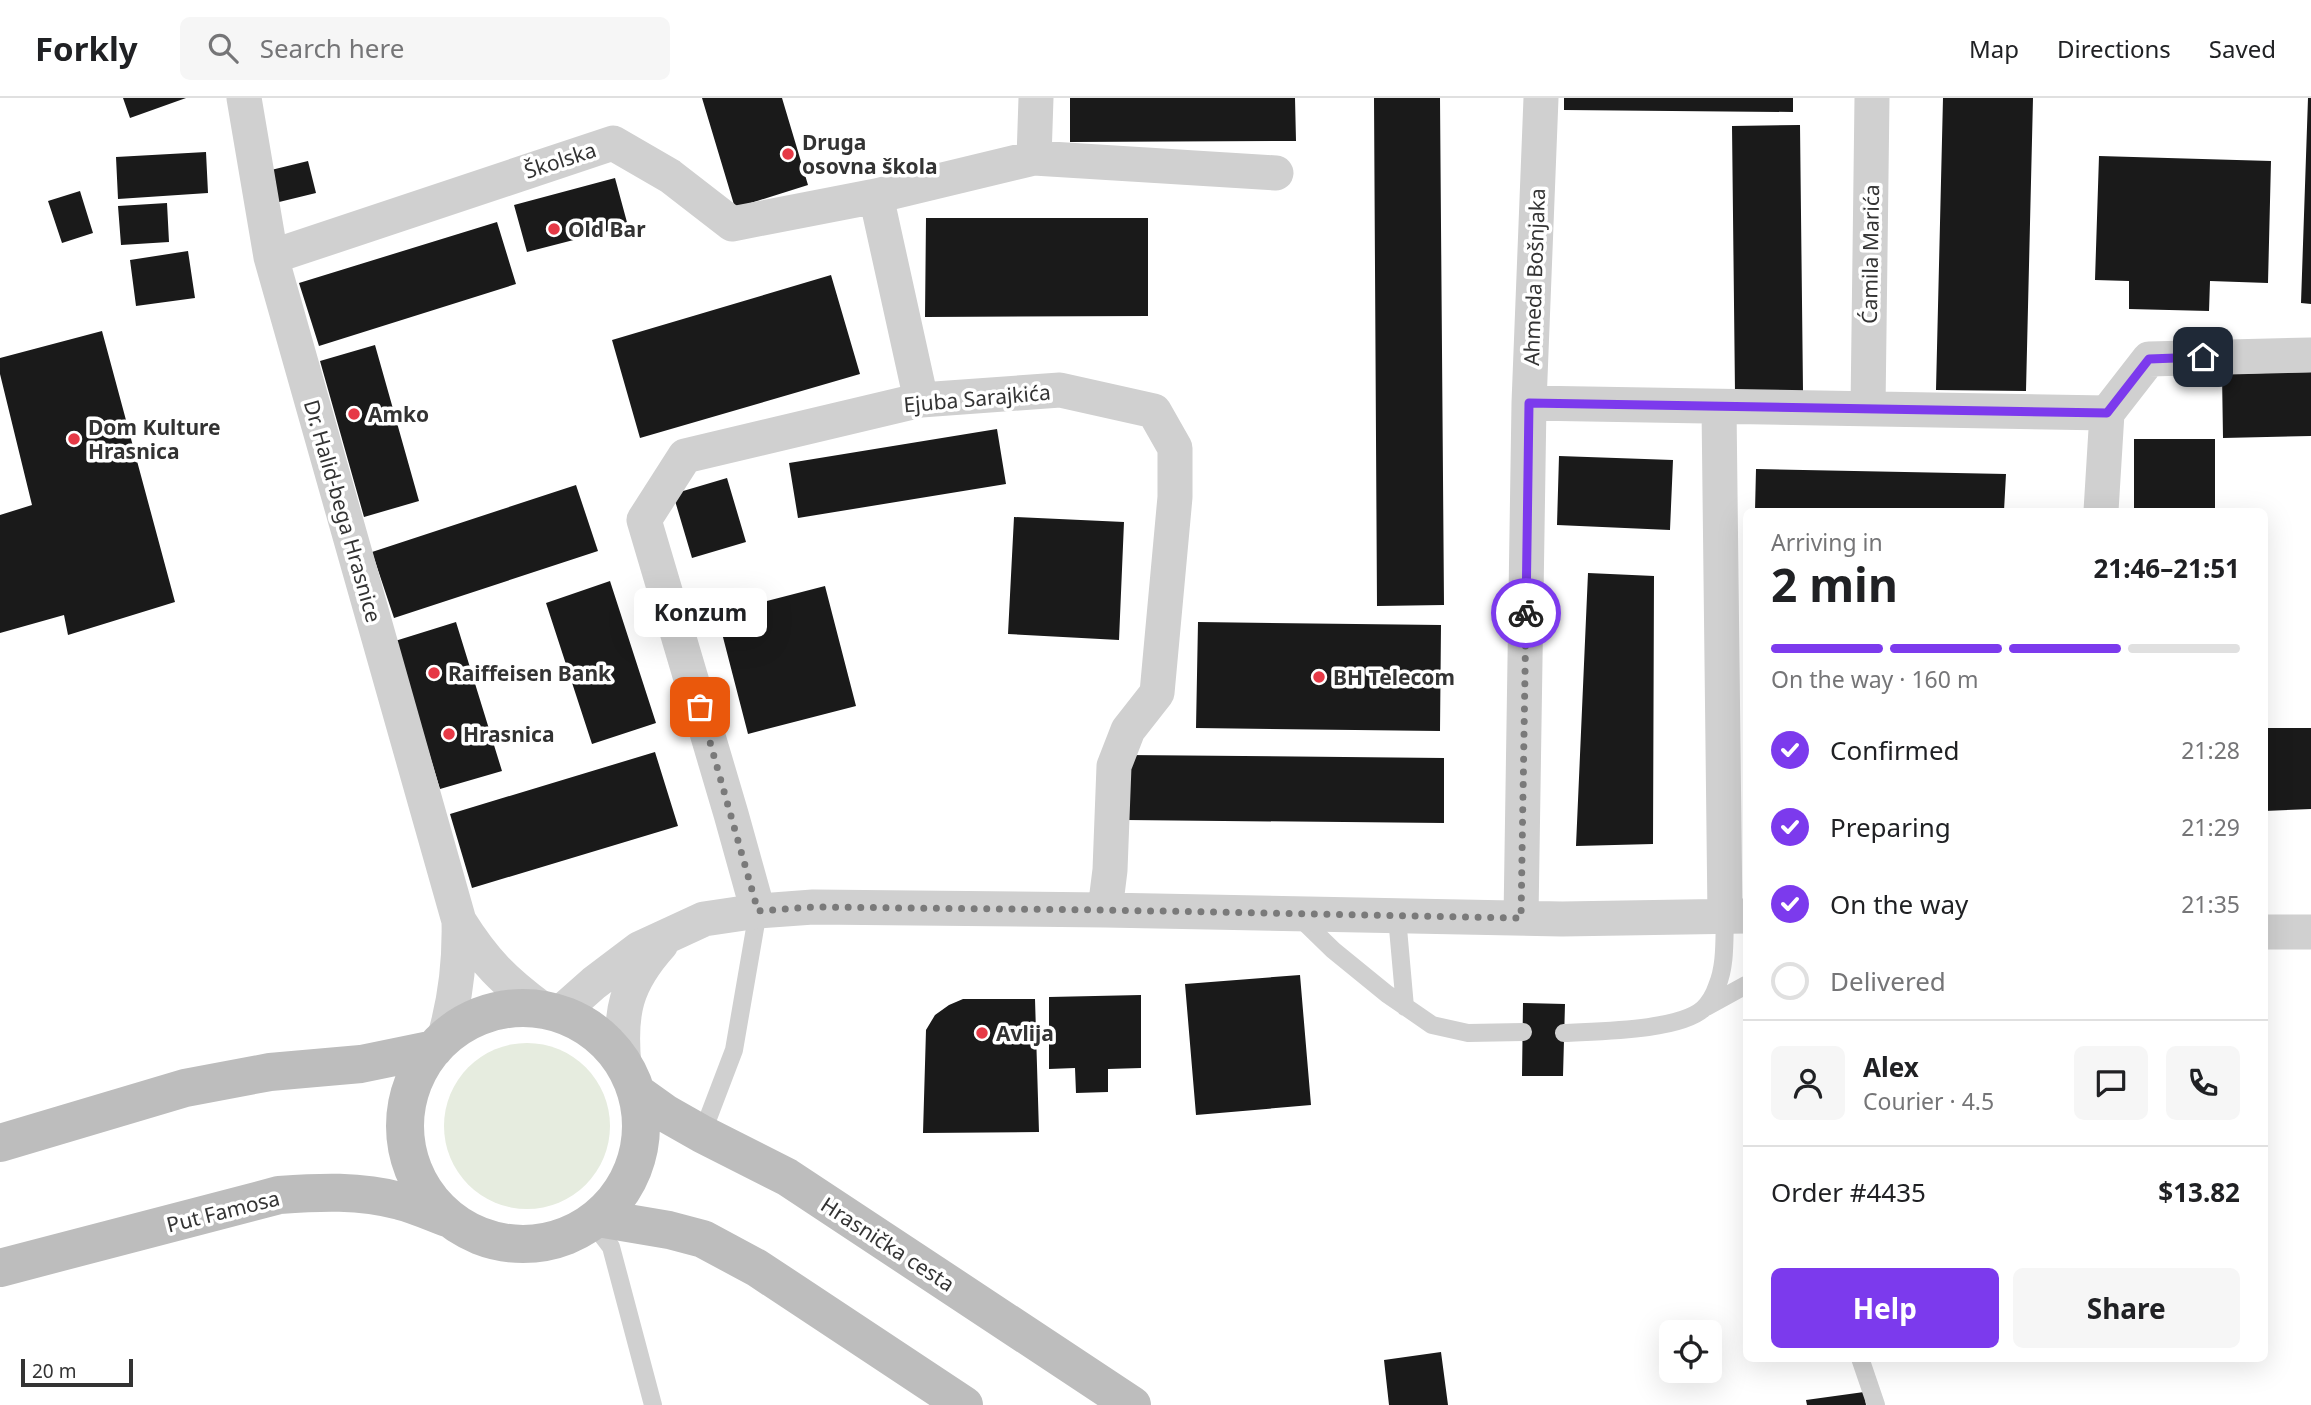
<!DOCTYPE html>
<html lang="en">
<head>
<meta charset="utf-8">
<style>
  body { margin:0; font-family:"Noto Sans",sans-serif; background:#f6f6f6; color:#202124; height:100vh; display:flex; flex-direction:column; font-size:26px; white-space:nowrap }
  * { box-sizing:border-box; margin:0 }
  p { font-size:23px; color:#757577 }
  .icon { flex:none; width:38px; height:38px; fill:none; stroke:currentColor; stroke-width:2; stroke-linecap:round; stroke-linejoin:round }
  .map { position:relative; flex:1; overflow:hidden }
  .sheet { position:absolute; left:1743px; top:410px; width:525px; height:854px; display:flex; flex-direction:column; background:#fff; border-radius:10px; box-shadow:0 7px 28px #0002 }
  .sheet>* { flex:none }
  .tools { position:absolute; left:1659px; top:1222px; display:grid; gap:14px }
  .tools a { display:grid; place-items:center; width:63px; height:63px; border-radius:10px; background:#fff; box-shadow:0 7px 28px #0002; font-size:35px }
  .scale { position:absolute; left:21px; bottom:18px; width:112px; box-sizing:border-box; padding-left:7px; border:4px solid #333; border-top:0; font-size:19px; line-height:24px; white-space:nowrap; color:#333; -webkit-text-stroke:5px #fff; paint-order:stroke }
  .pin { position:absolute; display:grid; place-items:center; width:60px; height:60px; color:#fff; margin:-30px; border-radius:14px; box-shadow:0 4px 10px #0006 }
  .courier { position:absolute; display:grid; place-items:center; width:70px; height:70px; margin:-35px; border:5px solid #7c3aed; border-radius:50%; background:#fff; color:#222; box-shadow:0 2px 9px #0007 }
  .bubble { position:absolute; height:49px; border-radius:10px; background:#fff; box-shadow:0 7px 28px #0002; font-size:23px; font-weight:700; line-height:49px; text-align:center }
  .summary em { font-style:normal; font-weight:700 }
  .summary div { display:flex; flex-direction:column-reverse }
  .summary { display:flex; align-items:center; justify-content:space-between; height:119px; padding:0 28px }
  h1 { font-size:46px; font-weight:700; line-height:52px }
  .bar { display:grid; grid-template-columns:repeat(4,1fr); gap:10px 7px; align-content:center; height:84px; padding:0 28px }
  .bar i { height:9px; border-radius:5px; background:#e0e0e0 }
  .bar .active { background:#7c3aed }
  .bar p { grid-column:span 4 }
  .line { display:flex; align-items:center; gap:18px; padding:0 28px; border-top:2px solid #e0e0e0 }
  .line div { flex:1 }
  .round { display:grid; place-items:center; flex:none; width:74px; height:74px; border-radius:10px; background:#f6f6f6 }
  ol { padding:0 28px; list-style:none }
  li { display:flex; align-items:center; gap:21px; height:77px }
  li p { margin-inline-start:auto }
  li .icon { padding:7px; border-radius:50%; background:#7c3aed; color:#fff; stroke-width:4 }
  li:last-child { color:#757577 }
  li i { width:38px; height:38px; border:4px solid #e0e0e0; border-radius:50% }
  .button { display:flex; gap:14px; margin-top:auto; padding:14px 28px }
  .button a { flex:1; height:80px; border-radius:10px; background:#7c3aed; color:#fff; font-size:28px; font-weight:700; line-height:80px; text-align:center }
  .button a+a { background:#f6f6f6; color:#202124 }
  header { display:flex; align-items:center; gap:42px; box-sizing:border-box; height:98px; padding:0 35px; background:#fff; border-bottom:2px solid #e0e0e0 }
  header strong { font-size:33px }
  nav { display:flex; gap:38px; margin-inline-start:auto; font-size:24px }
  .search { width:490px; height:63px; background:#f6f6f6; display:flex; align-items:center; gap:18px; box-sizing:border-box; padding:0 24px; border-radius:10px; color:#757577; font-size:26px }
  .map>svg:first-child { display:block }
  .green { fill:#e6ecdf }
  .building { fill:#1a1a1a }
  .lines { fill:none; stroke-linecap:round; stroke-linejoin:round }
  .lane { stroke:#d0d0d0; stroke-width:18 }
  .street { stroke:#d0d0d0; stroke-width:35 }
  .secondary { stroke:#bdbdbd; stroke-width:38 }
  .done { stroke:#7a7a7a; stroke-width:7; stroke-dasharray:0 12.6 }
  .route { stroke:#7c3aed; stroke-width:9 }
  .poi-dot { fill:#e63946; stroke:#fff; stroke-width:2.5 }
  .labels { text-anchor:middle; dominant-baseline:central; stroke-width:7; stroke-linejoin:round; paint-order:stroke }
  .poi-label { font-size:21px; font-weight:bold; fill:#333; stroke:#fff; text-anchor:start }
  .street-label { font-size:21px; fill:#333; stroke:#fff }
</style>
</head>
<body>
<header>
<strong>Forkly</strong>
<div class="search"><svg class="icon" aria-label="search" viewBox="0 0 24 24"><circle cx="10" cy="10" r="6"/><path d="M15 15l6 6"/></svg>Search here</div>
<nav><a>Map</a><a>Directions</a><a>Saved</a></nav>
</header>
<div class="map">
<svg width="2311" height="1307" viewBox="0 0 2311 1307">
  <rect width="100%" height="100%" fill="#fff"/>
  <path class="green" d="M444 1028a83 83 0 1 1 166 0a83 83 0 1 1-166 0Z"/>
  <path class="building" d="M123,0H186L130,20Z
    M702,0H782L808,87L735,110Z
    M1070,0H1295L1296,43L1070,44Z
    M1374,0H1440L1444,507L1377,508Z
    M1564,0H1793V14L1564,12Z
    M1943,0H2033L2026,293L1936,292Z
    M2308,0H2311V206L2301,205Z
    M1800,27L1803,293L1735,294L1732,28Z
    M206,54L208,95L118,101L116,59Z
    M2099,58L2271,63L2268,185L2210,183L2209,213L2129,211V183L2095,182Z
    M308,63L316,95L275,105L267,73Z
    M615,80L628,128L527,154L514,107Z
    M80,93L93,135L62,145L48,103Z
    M167,105L169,144L121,147L118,108Z
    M926,120H1148V218L925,219Z
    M497,124L516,186L319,248L299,185Z
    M188,153L195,200L136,208L130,162Z
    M831,177L860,276L640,340L612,242Z
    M102,233L175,504L68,537L64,517L0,535V417L32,407L0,276V260Z
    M375,247L419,403L364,419L320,263Z
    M2311,274V338L2223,340L2222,276Z
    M997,331L1006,386L798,420L789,365Z
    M2134,341H2215V413H2134Z
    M1559,358L1673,362L1670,432L1557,427Z
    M1756,371L2006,376L2004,413H1755Z
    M727,380L746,444L692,460L673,396Z
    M576,387L598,453L394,520L372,454Z
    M1014,419L1124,424L1119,542L1008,536Z
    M1588,475L1654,478L1653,746L1576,748Z
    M610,483L656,625L592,646L546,505Z
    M825,488L856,608L748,636L717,516Z
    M456,524L502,673L440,691L395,543Z
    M1198,524L1441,527L1440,633L1196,630Z
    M2264,630H2311V711L2264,713Z
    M655,654L678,728L472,790L450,716Z
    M1127,657L1444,660V725L1126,722Z
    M1300,877L1311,1007L1196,1017L1185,886Z
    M1141,897V970L1108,971V994L1076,995L1075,970L1049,971V899Z
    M963,901H1035L1039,1034L923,1035L926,932L935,917L949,907Z
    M1523,905L1565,906L1563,978H1522Z
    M1441,1254L1448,1307H1389L1384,1262Z
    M1864,1294L1866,1307H1807L1806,1302Z"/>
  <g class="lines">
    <path class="lane" d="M1297,817L1333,852L1387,896L1432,927L1468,935L1523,934
      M1397,819L1405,909
      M1706,909L1746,887
      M1564,935C1597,933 1678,933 1703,911C1709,905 1714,897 1717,888C1726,867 1724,841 1725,818
      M702,1036L734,952L758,813
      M592,1124L611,1149L653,1307
      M1860,1260L1876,1307"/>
    <path class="street" d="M244,0L271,159L459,823C460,864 456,901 444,941
      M1034,60L1276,75
      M271,159L613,45L670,78L732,126L876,98
      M921,302L876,98L1034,60L1036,0
      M1529,305L2107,315
      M1719,309L1725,818
      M1868,311L1872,0
      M2101,413L2107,315L2149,261L2311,257
      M758,813L731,716L644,422L685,358L921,302L1060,292L1154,313L1175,350V399L1157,595L1128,632L1114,668L1110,772L1105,812
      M1521,820L1529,305L1541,0
      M459,823C484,863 504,883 542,911
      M2264,834H2311
      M559,916L594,885L639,851L704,821L758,813L813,809L1105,812L1562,821L1746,818
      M624,968C619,915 625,886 661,846"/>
    <path class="secondary" d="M405 1028a118 118 0 1 1 236 0a118 118 0 1 1-236 0Z
      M637,995L665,1015L702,1036L787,1079L1132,1307
      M0,1045L185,990L270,974L361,966L434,951
      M598,1120L669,1132L703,1141L757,1170L964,1307
      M0,1170L279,1097C319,1094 360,1092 400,1103C416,1107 431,1114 447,1120"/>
  </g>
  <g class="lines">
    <path class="done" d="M700,609L758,813L813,809L1105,812L1521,820L1526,515"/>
    <path class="route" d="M1526,515L1529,305L2107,315L2149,261L2203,259"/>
  </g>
  <g class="poi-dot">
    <circle cx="788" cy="56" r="7"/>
    <circle cx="554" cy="131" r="7"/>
    <circle cx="354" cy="316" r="7"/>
    <circle cx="74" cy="341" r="7"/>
    <circle cx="434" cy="575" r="7"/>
    <circle cx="1319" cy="579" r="7"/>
    <circle cx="449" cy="636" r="7"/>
    <circle cx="982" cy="935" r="7"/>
  </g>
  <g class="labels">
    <g class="poi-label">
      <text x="802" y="44">Druga<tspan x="802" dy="24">osovna škola</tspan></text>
      <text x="568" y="131">Old Bar</text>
      <text x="368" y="316">Amko</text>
      <text x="88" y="329">Dom Kulture<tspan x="88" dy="24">Hrasnica</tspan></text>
      <text x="448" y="575">Raiffeisen Bank</text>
      <text x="1333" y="579">BH Telecom</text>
      <text x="463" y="636">Hrasnica</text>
      <text x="996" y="935">Avlija</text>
    </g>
    <g class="street-label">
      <text transform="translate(560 62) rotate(-18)">Školska</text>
      <text transform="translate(1870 156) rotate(-89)">Ćamila Marića</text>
      <text transform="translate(1534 179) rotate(-88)">Ahmeda Bošnjaka</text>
      <text transform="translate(977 300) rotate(-5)">Ejuba Sarajkića</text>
      <text transform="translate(343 413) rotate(74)">Dr. Halid-bega Hrasnice</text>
      <text transform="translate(223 1113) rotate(-14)">Put Famosa</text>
      <text transform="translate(888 1146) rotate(33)">Hrasnička cesta</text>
    </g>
  </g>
</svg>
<div class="tools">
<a><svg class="icon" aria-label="locate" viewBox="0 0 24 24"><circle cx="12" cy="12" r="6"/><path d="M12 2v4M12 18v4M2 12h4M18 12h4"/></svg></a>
</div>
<div class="scale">20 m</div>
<div class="pin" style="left:700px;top:609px;background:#ea580c"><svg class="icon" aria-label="bag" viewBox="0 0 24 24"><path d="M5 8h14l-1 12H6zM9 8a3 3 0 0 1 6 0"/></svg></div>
<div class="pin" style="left:2203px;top:259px;background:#1f2937"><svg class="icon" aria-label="home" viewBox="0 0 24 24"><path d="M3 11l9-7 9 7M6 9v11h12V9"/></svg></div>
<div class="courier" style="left:1526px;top:515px"><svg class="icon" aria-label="bike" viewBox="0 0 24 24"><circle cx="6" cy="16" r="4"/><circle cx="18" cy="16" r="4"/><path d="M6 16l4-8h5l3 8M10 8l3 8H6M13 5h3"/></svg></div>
<div class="bubble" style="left:634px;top:490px;width:133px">Konzum</div>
<section class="sheet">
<div class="summary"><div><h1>2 min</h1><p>Arriving in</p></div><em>21:46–21:51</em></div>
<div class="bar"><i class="active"></i><i class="active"></i><i class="active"></i><i></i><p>On the way · 160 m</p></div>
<ol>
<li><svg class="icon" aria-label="check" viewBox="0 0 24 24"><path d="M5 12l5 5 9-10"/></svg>Confirmed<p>21:28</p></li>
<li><svg class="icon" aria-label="check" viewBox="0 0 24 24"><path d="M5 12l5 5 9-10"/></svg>Preparing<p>21:29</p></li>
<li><svg class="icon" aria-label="check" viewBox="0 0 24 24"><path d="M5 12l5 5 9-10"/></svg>On the way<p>21:35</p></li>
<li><i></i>Delivered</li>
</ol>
<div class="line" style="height:126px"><a class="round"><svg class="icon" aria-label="person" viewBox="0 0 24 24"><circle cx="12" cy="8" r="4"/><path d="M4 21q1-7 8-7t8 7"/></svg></a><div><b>Alex</b><p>Courier · 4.5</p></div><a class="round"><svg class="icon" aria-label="chat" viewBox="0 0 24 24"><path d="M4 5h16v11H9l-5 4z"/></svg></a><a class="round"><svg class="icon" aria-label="phone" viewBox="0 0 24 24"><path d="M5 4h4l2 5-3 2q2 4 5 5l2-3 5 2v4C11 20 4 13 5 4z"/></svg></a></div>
<div class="line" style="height:91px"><div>Order #4435</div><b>$13.82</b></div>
<div class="button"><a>Help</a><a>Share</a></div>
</section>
</div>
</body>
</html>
